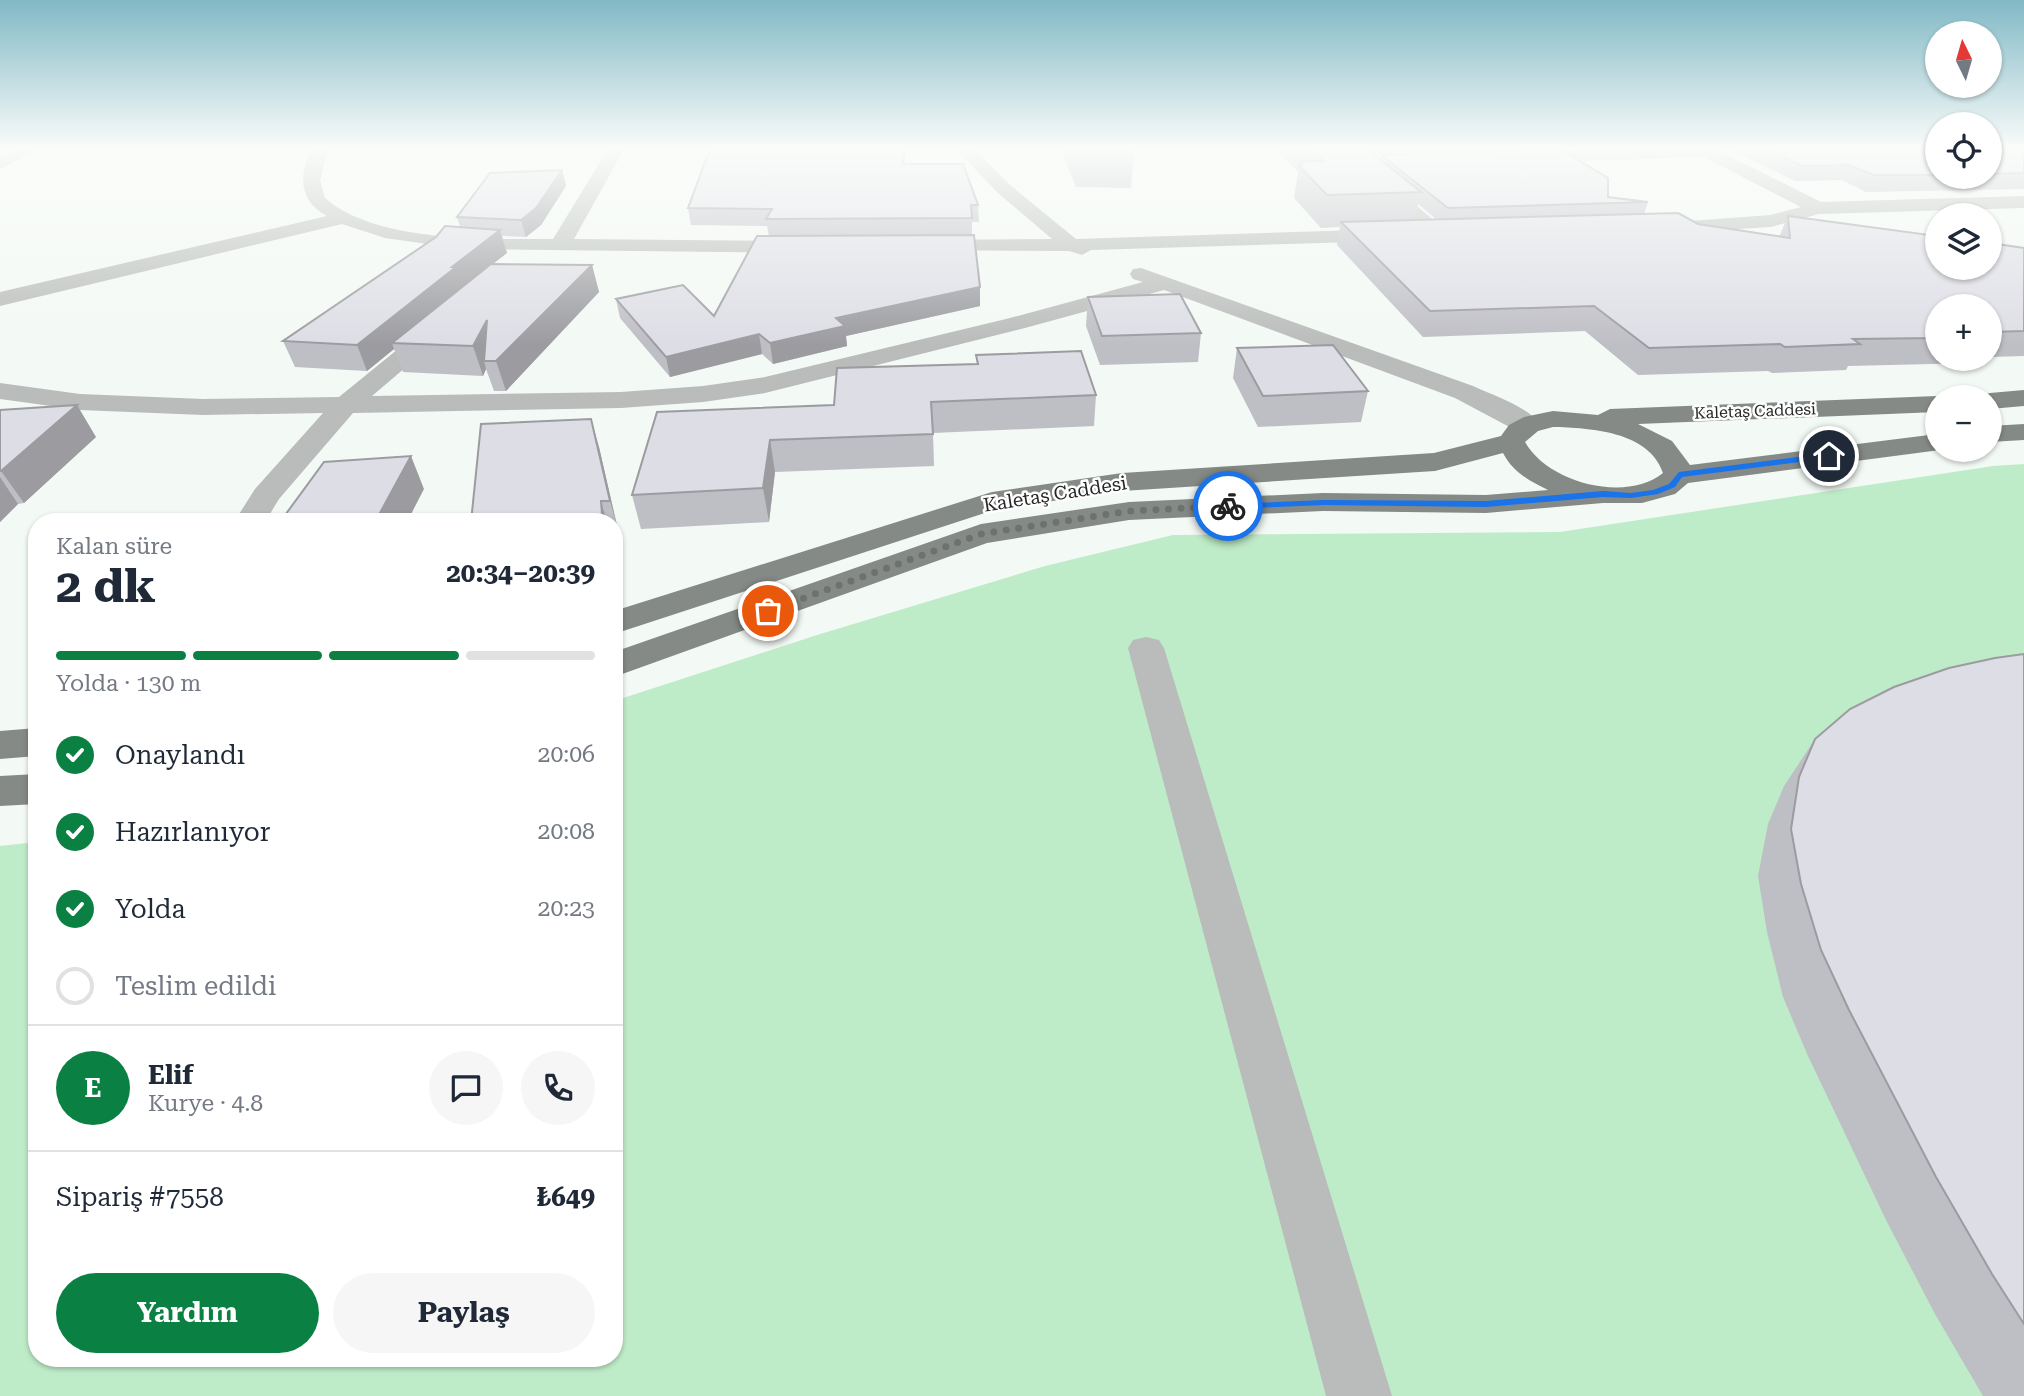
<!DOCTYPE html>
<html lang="tr">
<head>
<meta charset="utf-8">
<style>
  body { margin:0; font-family:"Roboto Serif",serif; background:#f6f6f7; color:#1f2937; height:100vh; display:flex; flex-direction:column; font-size:26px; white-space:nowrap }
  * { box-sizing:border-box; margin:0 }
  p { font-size:23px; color:#747a83 }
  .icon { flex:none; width:38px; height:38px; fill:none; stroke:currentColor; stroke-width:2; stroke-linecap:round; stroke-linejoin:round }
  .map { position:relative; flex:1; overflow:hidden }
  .panel { position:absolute; left:28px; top:513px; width:595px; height:854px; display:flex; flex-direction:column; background:#fff; border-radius:28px; box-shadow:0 2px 5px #0004 }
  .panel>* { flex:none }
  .needle { width:46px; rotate:355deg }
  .buttons { position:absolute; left:1925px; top:21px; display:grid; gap:14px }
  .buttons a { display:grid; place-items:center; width:77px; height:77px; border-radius:50%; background:#fff; box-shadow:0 2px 5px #0004; font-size:35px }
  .pin { position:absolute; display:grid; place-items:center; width:60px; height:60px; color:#fff; margin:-30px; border:4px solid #fff; border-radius:50%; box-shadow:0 2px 7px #0007 }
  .courier { position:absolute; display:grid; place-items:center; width:70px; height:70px; margin:-35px; border:5px solid #1a73e8; border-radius:50%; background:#fff; color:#222; box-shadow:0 2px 9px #0007 }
  .head em { font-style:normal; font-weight:700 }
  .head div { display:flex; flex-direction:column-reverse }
  .head { display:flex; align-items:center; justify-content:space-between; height:119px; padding:0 28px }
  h1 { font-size:46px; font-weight:700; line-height:52px }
  .bar { display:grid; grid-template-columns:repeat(4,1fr); gap:10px 7px; align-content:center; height:84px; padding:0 28px }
  .bar i { height:9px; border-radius:5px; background:#e0e1e3 }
  .bar .on { background:#0b8043 }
  .bar p { grid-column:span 4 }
  .line { display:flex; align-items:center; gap:18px; padding:0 28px; border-top:2px solid #e0e1e3 }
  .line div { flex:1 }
  .round { display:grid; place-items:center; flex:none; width:74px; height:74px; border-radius:37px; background:#f6f6f7 }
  ol { padding:0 28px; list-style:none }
  li { display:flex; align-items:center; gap:21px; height:77px }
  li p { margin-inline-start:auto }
  li .icon { padding:7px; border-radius:50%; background:#0b8043; color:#fff; stroke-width:4 }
  li:last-child { color:#747a83 }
  li i { width:38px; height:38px; border:4px solid #e0e1e3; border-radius:50% }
  .button { display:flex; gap:14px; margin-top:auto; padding:14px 28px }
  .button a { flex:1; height:80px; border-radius:42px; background:#0b8043; color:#fff; font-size:28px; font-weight:700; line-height:80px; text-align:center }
  .button a+a { background:#f6f6f7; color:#1f2937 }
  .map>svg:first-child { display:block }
  .green { fill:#bfecc8 }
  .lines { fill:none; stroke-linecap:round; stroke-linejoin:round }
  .minor { fill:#b9bcba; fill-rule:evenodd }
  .major { fill:#858a86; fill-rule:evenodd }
  .wall { fill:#bebec5; fill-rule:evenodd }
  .shaded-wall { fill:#9b9ba0 }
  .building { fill:#dddde5; stroke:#9b9ba0; stroke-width:2 }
  .route { fill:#1a73e8 }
  .done { stroke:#6e726f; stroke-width:7; stroke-dasharray:0 12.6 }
  .labels { text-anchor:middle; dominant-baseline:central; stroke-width:5; stroke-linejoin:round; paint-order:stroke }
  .far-street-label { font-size:16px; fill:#272927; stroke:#fff }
  .street-label { font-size:19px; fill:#272927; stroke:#fff }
</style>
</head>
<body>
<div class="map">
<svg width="2024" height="1396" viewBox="0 0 2024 1396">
  <rect width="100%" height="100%" fill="#f3f9f4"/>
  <path class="green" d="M2024,464V1396H0V846L37,842V1358H614V701L817,635L1045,566L1173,535L1560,532L1993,466Z"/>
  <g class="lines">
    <path class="minor" d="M17,149H39L0,169V158Z
      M312,149H328L320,180L325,198C376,243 488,239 553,239L608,149H624L574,239L805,241L812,243L815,247L812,251L805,253L463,249L385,238L342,224L0,306V292L327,216C299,201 298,176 312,149Z
      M956,149H974L1010,185L1076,239L1389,229L1396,231L1399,235L1396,239L1389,241L1091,250L1082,255L1069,251L917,250L914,246L917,242L924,240L1052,239L998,193Z
      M1332,149H1350L1444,229L1447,233L1444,237H1430Z
      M1632,149H1715L1821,202L2024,196V208L1819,214L1771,227L1656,234L1646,228L1649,224L1770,215L1801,207L1704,157L1518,163L1510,158L1518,153Z
      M1141,268L1473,386C1494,396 1527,406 1541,425L1537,431L1527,433L1517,431L1455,398L1164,290L1025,328L765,393L703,402L621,408L353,413L279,499L265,522H234L255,489L323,413L203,415L80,410L0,399V383L80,394L203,399L339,397L430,323H446L450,328L446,333L372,396L621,392L703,386L765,377L1010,318L1143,282L1133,279L1130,274L1133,269Z
      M1146,637L1159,640L1164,648L1392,1396H1326L1128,648L1133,640Z"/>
    <path class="major" d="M2024,390V406L1990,409V397H1979L1990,393Z
      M1937,396L1942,397H1937V412L1638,424L1672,441L1690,465L1937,434V450H1940L1688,483L1675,494L1642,503H1603L1486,513L1323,511L1129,520L987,543L614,677V652L981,524L1129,502L1323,493L1486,495L1548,490C1529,481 1513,472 1503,453L1435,471L1122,491L997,509L614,634V611L992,492L1122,473L1434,453L1501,436L1509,425L1524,417L1553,411L1598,415L1610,409ZM1553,427C1590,428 1649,431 1663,473C1626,503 1548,483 1525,442L1538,431Z
      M2024,424V440L1990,442V426Z
      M37,728V756L0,759V731Z
      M37,774V804L0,806V776Z"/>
  </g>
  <path class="wall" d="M710,149H905V164L978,205L979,222H972V235L980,306L846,336L847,346L773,364L762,354L670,377L620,318L616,299L714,316L769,236L767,226L691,225L688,208Z
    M1061,149H1134L1131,188L1076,187Z
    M1276,149H1570L1560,150L1608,197L1648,202L1644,214L1698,224L1779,237L1788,216L2024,248V356L1990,357V306H1937V359H1976L1974,363L1848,366L1846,370L1772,373L1768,371L1638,375L1585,331L1423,337L1337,245L1340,227L1321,228L1294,198L1298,172ZM1425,153L1381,155L1380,160L1374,155ZM1418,204L1437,220H1414Z
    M1729,149H1937V177H1990V149H2024V189L1866,192L1842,180L1795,181Z
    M562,170L566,186L541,225L526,237L502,236L507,253L492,264L592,265L599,292L506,391H494L486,369L483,376L403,372L394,349L367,371L295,367L283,341L460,227L457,217Z
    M1088,297L1201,333L1198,362L1100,365L1086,326Z
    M1237,348L1368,391L1361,422L1258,427L1233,378Z
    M976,355L1096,395L1094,426L933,433L934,466L775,472L769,522L641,529L632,495L834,405L977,364Z
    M0,410L96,437L24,503L18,504L0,522Z
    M599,447L618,530H614V522H471Z
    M2024,654V1396H1983L1935,1314L1886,1220L1808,1056L1783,997L1767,932L1758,876L1768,824L1784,786L1815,739Z"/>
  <path class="shaded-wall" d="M562,170L566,186L541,225L526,237L521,220Z
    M500,230L507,253L392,343L394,349L367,371L357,345L452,267Z
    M592,265L599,292L506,391L496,361Z
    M980,287V306L846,336L847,346L773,364L770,343L836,318Z
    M487,320L484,361L486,369L483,376L473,346Z
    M759,334L762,354L670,377L666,357Z
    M77,405L96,437L24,503L1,471Z
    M591,419L599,447L618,530L610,501Z
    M770,440L775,472L769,522L763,488Z
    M411,456L424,489L407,522H375Z
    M0,477L18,504L0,522Z
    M601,501L607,522H563Z"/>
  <path class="building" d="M710,149H904L903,164H963L978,205H971L972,218L766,219L772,209L688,208Z
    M1312,149H1367L1421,192L1327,195L1299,166H1302L1299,163H1303L1301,161H1324Z
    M1554,149H1560L1608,178V197L1648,202L1448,208L1381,155Z
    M1767,149H1937V175H1874L1849,165L1802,166Z
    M1990,149H2024V173L1990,174Z
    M562,170L536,208L521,220L457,217L490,173Z
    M1678,213L1698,224L1790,238L1788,216L1937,236V268H1990V243L2024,248V331L1990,332V306H1937V338L1853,339L1860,344L1785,347L1780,344L1649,348L1594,306L1430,311L1341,222Z
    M445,226L500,230L452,267H456L357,345L283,341L436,237Z
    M974,235L980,287L836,318L845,326L770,343L759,334L666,357L616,299L683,285L714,316L757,236Z
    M491,264L592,265L496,361H484L487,320L473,346L392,343Z
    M1180,294L1201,333L1102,336L1088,297Z
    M1333,345L1368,391L1263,396L1237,348Z
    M1081,351L1096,395L931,402L933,434L770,440L763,488L632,495L657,412L834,405L837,368L978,364L976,355Z
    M77,405L1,471H0V410Z
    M591,419L610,501H601L602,515L563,522H471L481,424Z
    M411,456L375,522H280L324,462Z
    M2024,654V1324L1992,1274L1936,1177L1849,1010L1821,950L1801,884L1791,829L1799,777L1815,739L1850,709L1894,687L1949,668L1995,658Z"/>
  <linearGradient id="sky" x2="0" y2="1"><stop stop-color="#81b9c6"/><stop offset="0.43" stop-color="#fafcfa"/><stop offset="1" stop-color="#fafcfa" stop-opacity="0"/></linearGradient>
  <rect width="2024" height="345" fill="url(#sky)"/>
  <path class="route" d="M1829,453L1832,458L1682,477L1675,487L1658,494L1631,498L1603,497L1486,507L1324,505L1228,509L1223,506L1228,504L1324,500L1486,501L1603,491L1631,493L1653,490L1669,484L1679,472Z"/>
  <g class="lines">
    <path class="done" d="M768,611L981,534L1129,511L1228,506"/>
  </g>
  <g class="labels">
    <g class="far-street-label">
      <text transform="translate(1755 411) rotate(-2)">Kaletaş Caddesi</text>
    </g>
    <g class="street-label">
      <text transform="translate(1055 494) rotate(-9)">Kaletaş Caddesi</text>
    </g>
  </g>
</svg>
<div class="buttons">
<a><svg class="needle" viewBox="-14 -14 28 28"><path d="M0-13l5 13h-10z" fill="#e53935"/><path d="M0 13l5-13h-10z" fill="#747a83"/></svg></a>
<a><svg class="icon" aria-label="locate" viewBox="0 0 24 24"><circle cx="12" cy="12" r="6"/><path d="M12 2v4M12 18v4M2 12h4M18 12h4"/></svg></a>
<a><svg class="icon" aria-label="layers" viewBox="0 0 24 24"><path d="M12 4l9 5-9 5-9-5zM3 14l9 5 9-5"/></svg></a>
<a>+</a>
<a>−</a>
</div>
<div class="pin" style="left:768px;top:611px;background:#ea580c"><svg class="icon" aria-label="bag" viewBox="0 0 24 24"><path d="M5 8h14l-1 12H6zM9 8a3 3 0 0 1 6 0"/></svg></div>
<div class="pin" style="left:1829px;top:456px;background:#1f2937"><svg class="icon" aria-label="home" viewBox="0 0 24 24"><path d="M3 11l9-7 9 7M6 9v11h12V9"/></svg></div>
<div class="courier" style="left:1228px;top:506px"><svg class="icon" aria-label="bike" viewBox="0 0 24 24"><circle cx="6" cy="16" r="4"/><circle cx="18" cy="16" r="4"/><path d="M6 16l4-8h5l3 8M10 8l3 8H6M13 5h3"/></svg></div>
<section class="panel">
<div class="head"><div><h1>2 dk</h1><p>Kalan süre</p></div><em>20:34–20:39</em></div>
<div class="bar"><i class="on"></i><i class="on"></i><i class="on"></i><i></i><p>Yolda · 130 m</p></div>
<ol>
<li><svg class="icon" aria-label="check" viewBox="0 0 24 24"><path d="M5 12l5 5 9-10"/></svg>Onaylandı<p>20:06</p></li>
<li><svg class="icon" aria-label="check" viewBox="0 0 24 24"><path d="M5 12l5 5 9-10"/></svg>Hazırlanıyor<p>20:08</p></li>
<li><svg class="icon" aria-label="check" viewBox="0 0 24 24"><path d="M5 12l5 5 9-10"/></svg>Yolda<p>20:23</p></li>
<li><i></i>Teslim edildi</li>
</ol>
<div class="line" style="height:126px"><b class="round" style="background:#0b8043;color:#fff">E</b><div><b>Elif</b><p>Kurye · 4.8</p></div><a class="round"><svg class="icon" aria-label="chat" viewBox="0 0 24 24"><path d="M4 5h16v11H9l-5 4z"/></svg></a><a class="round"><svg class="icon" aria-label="phone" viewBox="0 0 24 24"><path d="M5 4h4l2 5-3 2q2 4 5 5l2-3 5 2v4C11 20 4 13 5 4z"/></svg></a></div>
<div class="line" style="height:91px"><div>Sipariş #7558</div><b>₺649</b></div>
<div class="button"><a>Yardım</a><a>Paylaş</a></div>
</section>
</div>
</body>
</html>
